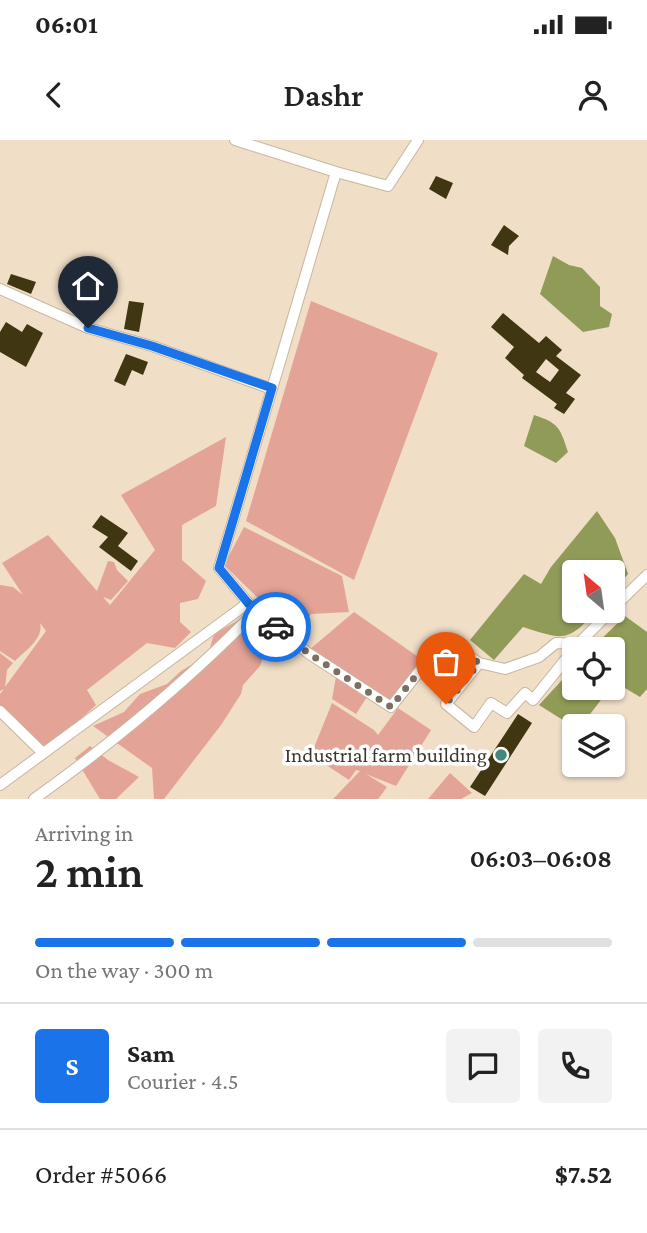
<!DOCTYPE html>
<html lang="en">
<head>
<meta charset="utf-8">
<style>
  body { margin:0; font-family:"Crimson Pro",serif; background:#f2f2f2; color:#222; height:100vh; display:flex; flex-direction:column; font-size:26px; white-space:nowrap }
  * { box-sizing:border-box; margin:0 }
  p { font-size:23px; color:#767676 }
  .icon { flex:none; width:38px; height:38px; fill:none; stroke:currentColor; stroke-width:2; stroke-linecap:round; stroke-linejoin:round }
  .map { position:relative; height:659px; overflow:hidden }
  .side { display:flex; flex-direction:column; background:#fff; flex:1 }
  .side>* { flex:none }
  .needle { width:46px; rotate:331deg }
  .buttons { position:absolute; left:562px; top:420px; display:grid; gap:14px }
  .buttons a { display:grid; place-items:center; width:63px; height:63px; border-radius:7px; background:#fff; box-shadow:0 2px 5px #0004; font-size:35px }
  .pin { position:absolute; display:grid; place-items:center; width:60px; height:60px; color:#fff; margin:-72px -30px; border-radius:50% 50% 50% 0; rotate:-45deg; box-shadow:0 0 7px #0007 }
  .pin .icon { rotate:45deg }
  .courier { position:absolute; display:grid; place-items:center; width:70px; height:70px; margin:-35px; border:5px solid #1a73e8; border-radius:50%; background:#fff; color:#222; box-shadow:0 2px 9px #0007 }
  .overview em { font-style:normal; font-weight:600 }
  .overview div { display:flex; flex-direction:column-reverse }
  .overview { display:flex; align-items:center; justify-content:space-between; height:119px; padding:0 35px }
  h1 { font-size:46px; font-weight:600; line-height:52px }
  .bar { display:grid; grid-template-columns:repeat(4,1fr); gap:10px 7px; align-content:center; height:84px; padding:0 35px }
  .bar i { height:9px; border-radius:5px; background:#e0e0e0 }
  .bar .on { background:#1a73e8 }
  .bar p { grid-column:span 4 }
  .line { display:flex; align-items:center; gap:18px; padding:0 35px; border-top:2px solid #e0e0e0 }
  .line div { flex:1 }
  .round { display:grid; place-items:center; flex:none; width:74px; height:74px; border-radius:7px; background:#f2f2f2 }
  .status { display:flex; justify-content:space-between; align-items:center; height:49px; padding:0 35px; background:#fff; direction:ltr }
  .status svg { height:19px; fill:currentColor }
  header { display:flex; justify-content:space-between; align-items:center; height:91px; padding:0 35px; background:#fff; font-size:32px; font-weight:600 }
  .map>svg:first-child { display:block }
  .green { fill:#e4a397 }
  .water { fill:#909b57 }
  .building { fill:#403611; fill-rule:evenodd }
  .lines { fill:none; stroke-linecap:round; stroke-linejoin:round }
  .street-casing { stroke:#c7b6a0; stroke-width:12 }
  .street { stroke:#fff; stroke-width:10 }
  .done { stroke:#7b7062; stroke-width:7; stroke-dasharray:0 12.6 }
  .route { stroke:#1a73e8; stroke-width:9 }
  .poi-dot { fill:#43887c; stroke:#fff; stroke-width:2.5 }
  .labels { text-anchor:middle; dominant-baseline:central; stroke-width:7; stroke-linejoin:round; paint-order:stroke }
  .poi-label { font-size:21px; fill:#3c352c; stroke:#fff; text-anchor:end }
</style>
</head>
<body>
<div class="status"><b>06:01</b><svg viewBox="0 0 49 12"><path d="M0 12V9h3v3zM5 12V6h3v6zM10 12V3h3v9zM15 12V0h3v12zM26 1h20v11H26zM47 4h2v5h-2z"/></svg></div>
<header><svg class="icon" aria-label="back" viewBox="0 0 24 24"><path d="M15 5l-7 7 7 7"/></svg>Dashr<svg class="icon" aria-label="person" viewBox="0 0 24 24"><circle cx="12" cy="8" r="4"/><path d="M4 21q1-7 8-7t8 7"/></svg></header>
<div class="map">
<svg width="647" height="659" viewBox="0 0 647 659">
  <rect width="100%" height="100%" fill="#f0dec7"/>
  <path class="green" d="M311,161L438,213L354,440L246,381Z
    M226,297L216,366L182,385V420L206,441L198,459L180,463V482L191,492L175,508L147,503L87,550L96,565L43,613L0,567V554L4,549L0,551V513L13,523L7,530L5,547L46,491L40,483C44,499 25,511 15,521L0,511V445L13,447L23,455L2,423L48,395L97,451L108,421L114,422L117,430L128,441L111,460L103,457L110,465L155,410L121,355Z
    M244,387L342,436L349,472L311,474L297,496L224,425Z
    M354,472L424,521L392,564L309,510Z
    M242,478L262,500L264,515L260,526L243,545L241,554L221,585L164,659H154L152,628L93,586L124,572L140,554L167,544L181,531L201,519L209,511L214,494Z
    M336,537L367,557L356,574L332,559Z
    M332,563L374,590L378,595L398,568L431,590L396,646L366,634L387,647L378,659H333L360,631L356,630L349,640L311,615Z
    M90,606L108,620L139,637L116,659H100L75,618Z
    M450,633L472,653L461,659H428Z"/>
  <path class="water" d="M553,116L569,125L582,128L600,147V166L612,174L609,187L583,192L540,154Z
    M534,275C559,283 560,288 568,312L556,323L524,306Z
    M597,371L615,398L628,434L613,451L612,432H574V471H596C567,504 562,499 523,487L494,520L470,500L524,434L541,444L551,427Z
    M625,476L647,492V549L640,557L615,542L613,545L612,509H591Z
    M574,527V548H610L581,586L574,587L539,565Z"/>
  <path class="building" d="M436,36L453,43L446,59L429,49Z
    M504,85L519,96L509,106L508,115L491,105Z
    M11,134L36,142L31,154L7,144Z
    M129,161L144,163L139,192L124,189Z
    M503,173L539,203L546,196L562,210L556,216L581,235L566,253L575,259L564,274L554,268L557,264L522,238L524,235L505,218L514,207L491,187ZM546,219L559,230L550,242L536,232Z
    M6,182L22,192L27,184L43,193L26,227L0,212V192Z
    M126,214L148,222L143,235L132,230L125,246L114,241Z
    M101,375L128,393L118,406L138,421L131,431L99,407L108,397L92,387Z
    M518,574L532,583L485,656L470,647Z"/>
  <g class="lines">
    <defs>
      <path id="street" d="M235,0L336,32
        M0,149L88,188L152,206L272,249
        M248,463L308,513L391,567L444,500L479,523L446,564L474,587L491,563L507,573L525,553L533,560L578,504L611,471
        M612,469L647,435
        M479,523L505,529L539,517L556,503L578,504
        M0,571L43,613
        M0,645L248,463L219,428L336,32L388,46L418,0
        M34,659C111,604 185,543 252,475L248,463"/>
    </defs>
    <use href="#street" class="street-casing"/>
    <use href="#street" class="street"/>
  </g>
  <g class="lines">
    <path class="done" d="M276,487L308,513L391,567L444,500L479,523L446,564"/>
    <path class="route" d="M88,188L152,206L272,248L219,428L248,463L276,487"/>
  </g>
  <circle class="poi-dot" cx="501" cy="615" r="7"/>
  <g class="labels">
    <g class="poi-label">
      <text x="487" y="615">Industrial farm building</text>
    </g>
  </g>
</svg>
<div class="buttons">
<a><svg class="needle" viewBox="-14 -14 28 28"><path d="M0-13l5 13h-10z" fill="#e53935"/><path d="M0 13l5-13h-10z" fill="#767676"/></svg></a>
<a><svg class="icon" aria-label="locate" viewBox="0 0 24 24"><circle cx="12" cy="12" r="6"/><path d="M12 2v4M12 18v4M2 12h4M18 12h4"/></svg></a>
<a><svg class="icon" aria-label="layers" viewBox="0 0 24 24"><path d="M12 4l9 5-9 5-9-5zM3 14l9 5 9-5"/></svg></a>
</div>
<div class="pin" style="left:446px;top:564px;background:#ea580c"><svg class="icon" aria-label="bag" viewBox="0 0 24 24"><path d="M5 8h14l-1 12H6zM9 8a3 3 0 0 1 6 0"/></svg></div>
<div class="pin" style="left:88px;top:188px;background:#1f2937"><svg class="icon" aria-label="home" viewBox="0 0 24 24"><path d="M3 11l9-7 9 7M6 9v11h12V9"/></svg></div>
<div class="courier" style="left:276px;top:487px"><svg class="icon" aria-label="car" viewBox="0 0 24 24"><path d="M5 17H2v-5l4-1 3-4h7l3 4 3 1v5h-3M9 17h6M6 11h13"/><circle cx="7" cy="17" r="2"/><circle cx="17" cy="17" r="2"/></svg></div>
</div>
<section class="side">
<div class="overview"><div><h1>2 min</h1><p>Arriving in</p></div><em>06:03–06:08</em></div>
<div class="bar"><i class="on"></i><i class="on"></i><i class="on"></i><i></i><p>On the way · 300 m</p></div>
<div class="line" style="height:126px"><b class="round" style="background:#1a73e8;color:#fff">S</b><div><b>Sam</b><p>Courier · 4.5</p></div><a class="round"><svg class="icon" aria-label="chat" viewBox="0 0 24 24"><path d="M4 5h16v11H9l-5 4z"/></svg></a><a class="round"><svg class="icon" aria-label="phone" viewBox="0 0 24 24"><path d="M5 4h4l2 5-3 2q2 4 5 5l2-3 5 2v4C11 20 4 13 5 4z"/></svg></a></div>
<div class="line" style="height:91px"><div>Order #5066</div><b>$7.52</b></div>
</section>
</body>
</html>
